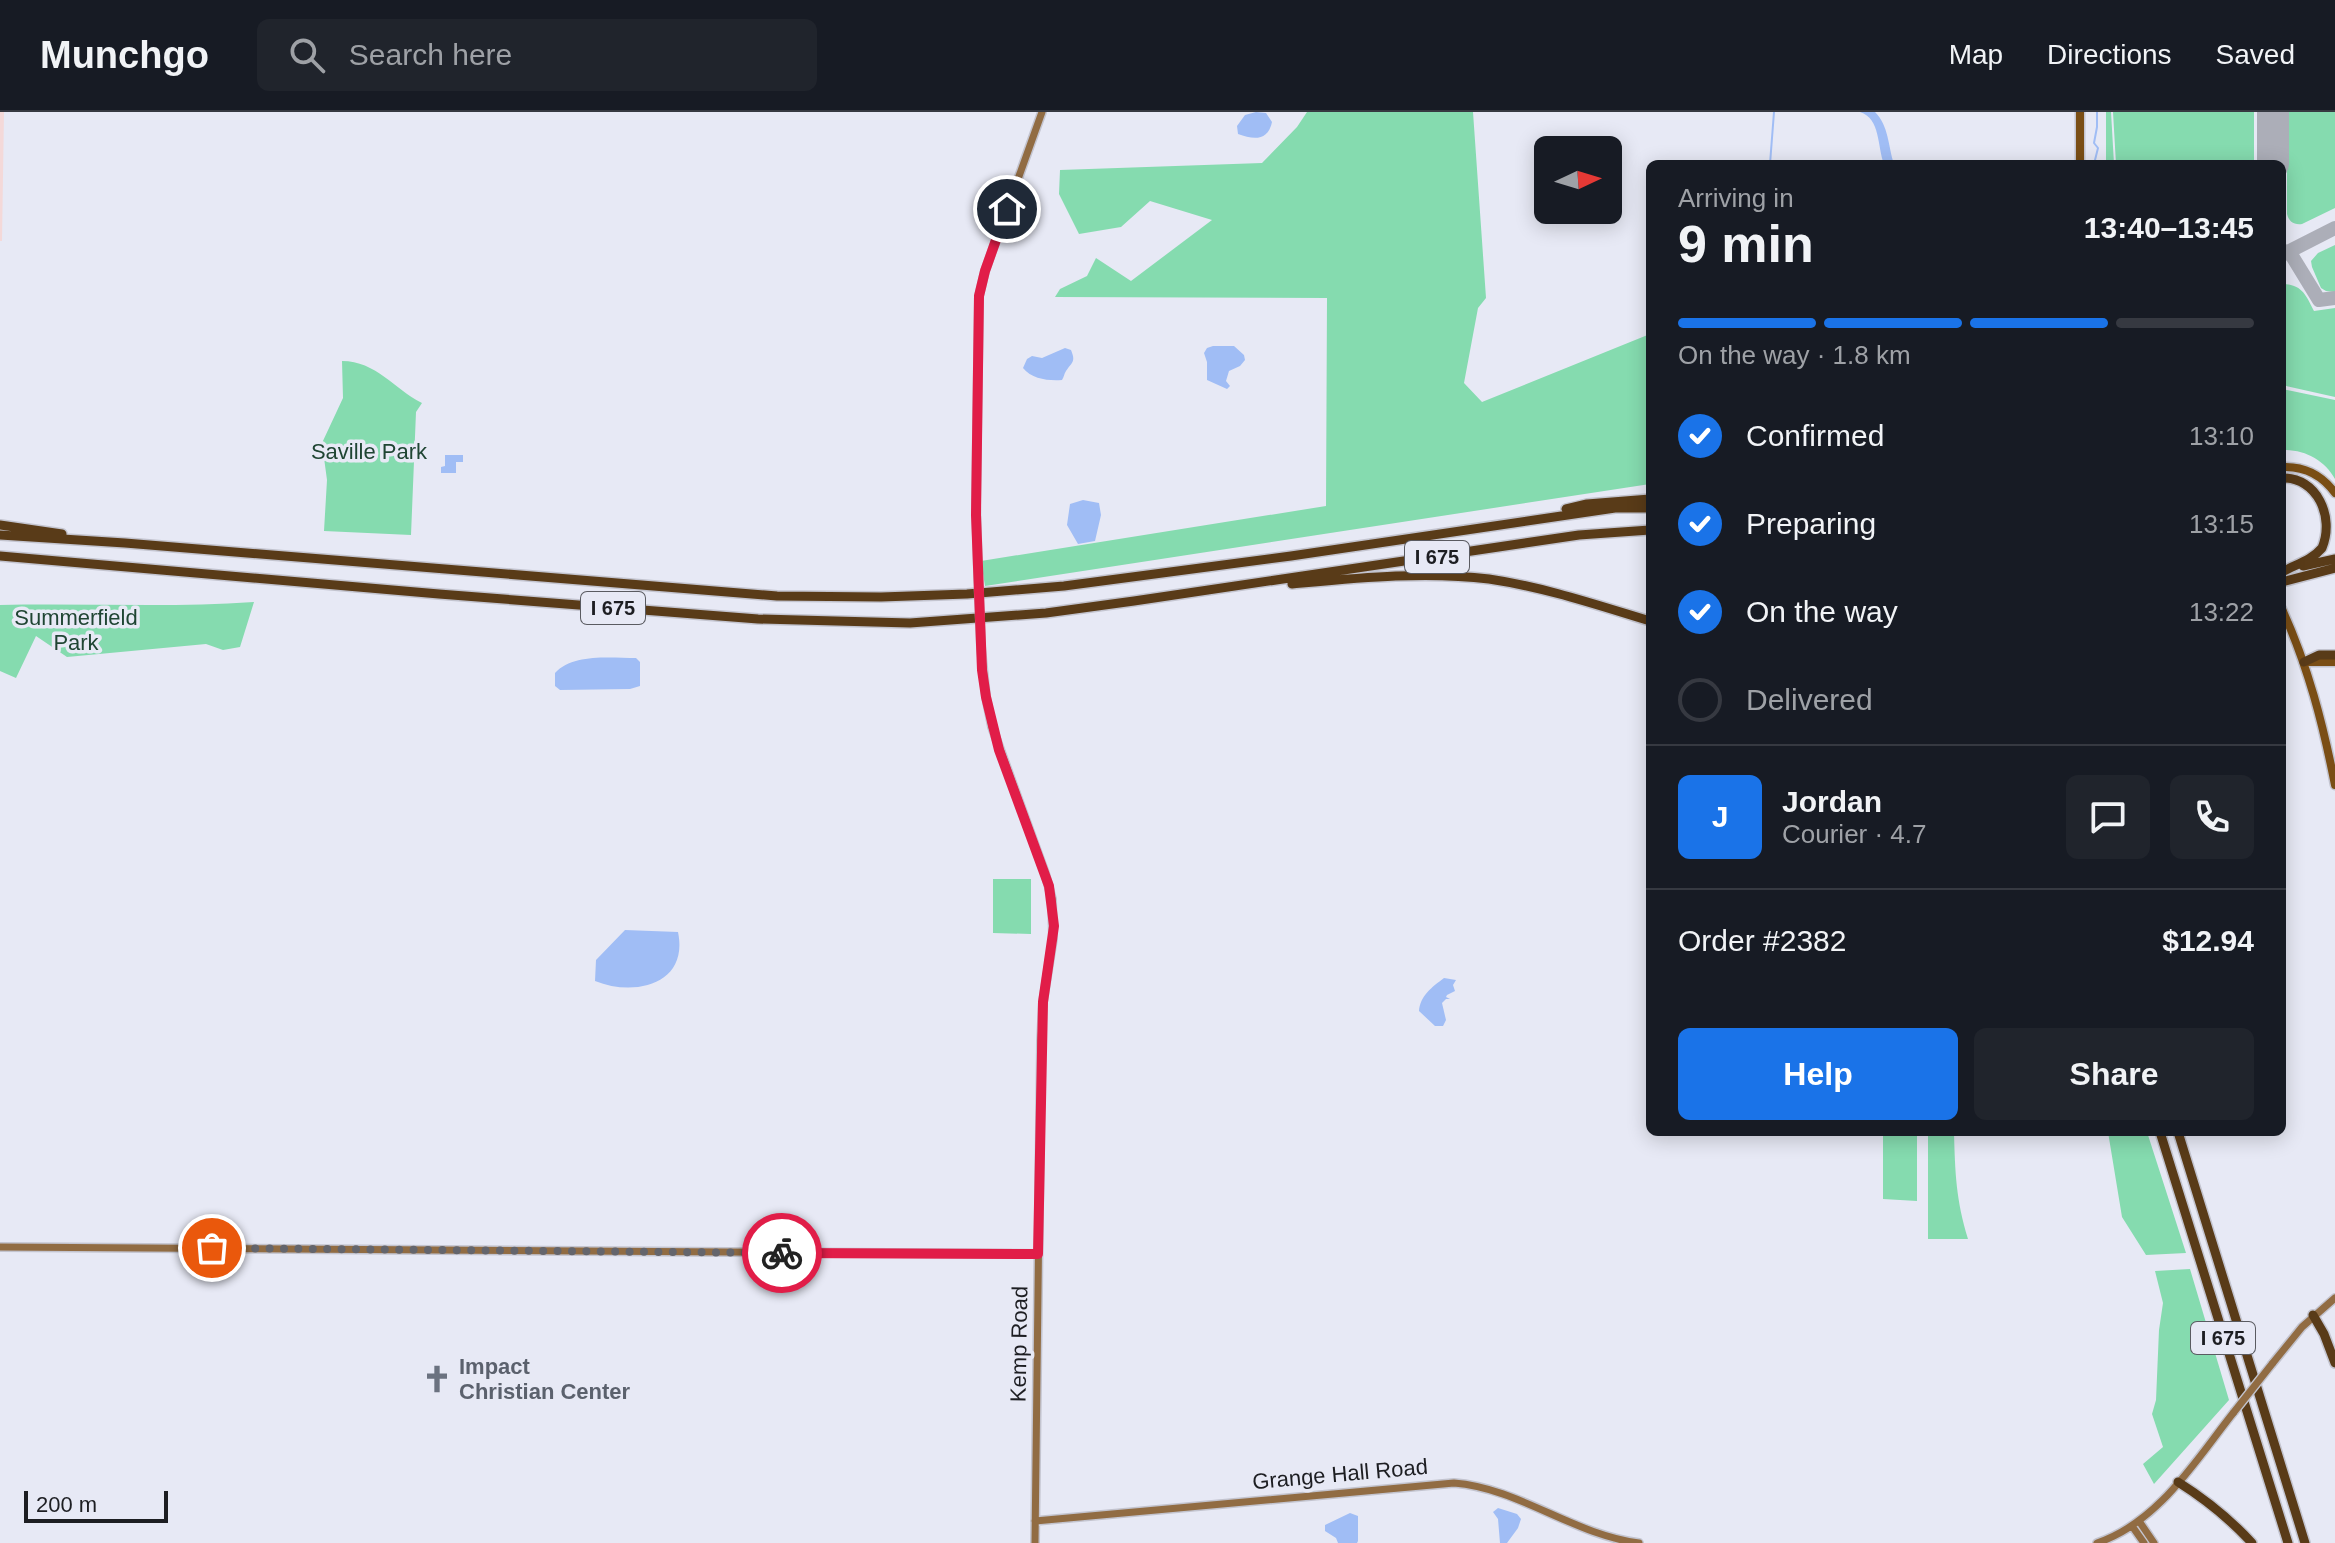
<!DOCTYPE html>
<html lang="en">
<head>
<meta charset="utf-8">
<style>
  body { margin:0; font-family:Arial,sans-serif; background:#20242c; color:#f1f3f6; height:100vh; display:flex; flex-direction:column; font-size:30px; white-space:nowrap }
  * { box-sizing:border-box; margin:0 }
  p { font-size:26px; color:#9ea1a6 }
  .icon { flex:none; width:44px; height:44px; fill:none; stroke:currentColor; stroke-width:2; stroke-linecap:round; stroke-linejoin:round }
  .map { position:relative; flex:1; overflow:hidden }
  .side { position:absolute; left:1646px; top:48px; width:640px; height:976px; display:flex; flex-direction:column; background:#171b24; border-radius:12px; box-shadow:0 4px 20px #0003 }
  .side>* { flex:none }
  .needle { width:52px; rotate:86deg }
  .tools { position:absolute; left:1534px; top:24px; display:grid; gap:16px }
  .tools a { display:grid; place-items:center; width:88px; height:88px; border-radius:12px; background:#171b24; box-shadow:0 4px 20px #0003; font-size:40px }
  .scale { position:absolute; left:24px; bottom:20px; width:144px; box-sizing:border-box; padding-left:8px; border:4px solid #1d1e22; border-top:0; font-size:22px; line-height:28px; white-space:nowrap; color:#1d1e22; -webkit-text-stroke:6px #e7e9f5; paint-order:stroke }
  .pin { position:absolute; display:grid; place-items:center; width:68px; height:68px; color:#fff; margin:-34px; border:4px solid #fff; border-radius:50%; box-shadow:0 2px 8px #0007 }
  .courier { position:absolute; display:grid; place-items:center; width:80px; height:80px; margin:-40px; border:6px solid #e11d48; border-radius:50%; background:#fff; color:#222; box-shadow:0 2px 10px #0007 }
  .overview em { font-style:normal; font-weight:800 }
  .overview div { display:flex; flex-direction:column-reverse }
  .overview { display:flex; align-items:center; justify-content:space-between; height:136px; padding:0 32px }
  h1 { font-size:52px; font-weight:800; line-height:60px }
  .bar { display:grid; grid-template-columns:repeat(4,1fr); gap:12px 8px; align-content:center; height:96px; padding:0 32px }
  .bar i { height:10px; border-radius:6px; background:#363941 }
  .bar .selected { background:#1a73e8 }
  .bar p { grid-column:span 4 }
  .line { display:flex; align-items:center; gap:20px; padding:0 32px; border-top:2px solid #363941 }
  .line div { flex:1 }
  .round { display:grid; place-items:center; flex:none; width:84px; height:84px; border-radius:12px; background:#20242c }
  ol { padding:0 32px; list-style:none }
  li { display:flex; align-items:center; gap:24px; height:88px }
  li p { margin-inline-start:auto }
  li .icon { padding:8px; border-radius:50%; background:#1a73e8; color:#fff; stroke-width:4 }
  li:last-child { color:#9ea1a6 }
  li i { width:44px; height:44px; border:4px solid #363941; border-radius:50% }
  .button { display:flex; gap:16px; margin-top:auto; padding:16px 32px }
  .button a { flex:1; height:92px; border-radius:12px; background:#1a73e8; color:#fff; font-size:32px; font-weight:800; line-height:92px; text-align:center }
  .button a+a { background:#20242c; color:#f1f3f6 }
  header { display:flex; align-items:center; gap:48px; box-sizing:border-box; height:112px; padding:0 40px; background:#171b24; border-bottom:2px solid #363941 }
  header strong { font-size:38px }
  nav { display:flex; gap:44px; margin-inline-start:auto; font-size:28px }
  .search { width:560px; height:72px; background:#20242c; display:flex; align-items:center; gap:20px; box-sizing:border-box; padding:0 28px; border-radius:12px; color:#9ea1a6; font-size:30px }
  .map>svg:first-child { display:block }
  .education { fill:#f4d9d9 }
  .green { fill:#85dbaf }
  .water { fill:#a0bdf5 }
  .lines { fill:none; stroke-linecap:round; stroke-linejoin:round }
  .stream { stroke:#a0bdf5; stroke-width:2 }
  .taxiway { stroke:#acaeb8; stroke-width:14 }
  .runway { stroke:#acaeb8; stroke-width:32 }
  .secondary-casing { stroke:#c3c4cf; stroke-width:10 }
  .primary-casing { stroke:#c3c4cf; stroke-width:11 }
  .motorway-casing { stroke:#c3c4cf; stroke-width:12 }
  .secondary { stroke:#916c43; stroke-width:7 }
  .primary { stroke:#7a4e15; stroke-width:8 }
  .motorway { stroke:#593b18; stroke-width:9 }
  .secondary-bridge-casing { stroke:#c3c4cf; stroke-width:10; stroke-linecap:butt }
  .secondary-bridge { stroke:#916c43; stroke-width:7 }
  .done { stroke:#64656c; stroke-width:8; stroke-dasharray:0 14.4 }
  .route { stroke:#e11d48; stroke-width:10 }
  .labels { text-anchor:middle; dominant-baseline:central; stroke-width:7; stroke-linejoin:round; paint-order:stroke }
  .shield { fill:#e7e9f5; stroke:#5a5b61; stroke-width:2 }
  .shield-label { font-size:20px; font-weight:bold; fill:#1d1e22 }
  .park-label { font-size:22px; fill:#1f4533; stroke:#e7e9f5 }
  .street-label { font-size:22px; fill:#1d1e22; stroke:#e7e9f5 }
  .worship-label { font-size:22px; font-weight:bold; fill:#5b616d; stroke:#e7e9f5; text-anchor:start }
</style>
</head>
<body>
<header>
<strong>Munchgo</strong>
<div class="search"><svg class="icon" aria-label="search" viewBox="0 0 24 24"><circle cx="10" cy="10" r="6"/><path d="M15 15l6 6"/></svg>Search here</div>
<nav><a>Map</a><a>Directions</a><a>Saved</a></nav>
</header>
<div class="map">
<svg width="2335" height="1431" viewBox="0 0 2335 1431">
  <rect width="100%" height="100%" fill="#e7e9f5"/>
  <path class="education" d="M0,0H4L2,129H0Z"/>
  <path class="green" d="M1307,0H1473L1486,186L1478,196L1464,271L1482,290L1650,222V372L985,474L981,449L1326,394L1327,186L1055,185L1060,177L1087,164L1096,146L1131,169L1212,108L1150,89L1121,115L1079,122L1059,82L1060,58L1262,51L1297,15Z
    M2106,0H2111L2114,52H2106Z
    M2113,0H2254V52H2116Z
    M2287,0H2335V96L2302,112C2294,113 2289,110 2287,102Z
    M2335,133V180L2326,179L2321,176L2312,155L2311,149L2318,141Z
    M2282,172C2302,172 2306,183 2314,199L2335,196V285L2282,273Z
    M342,249C376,249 394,277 422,291L416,300L411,423L324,419L327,368L322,331L343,286Z
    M2282,277L2335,288V367C2325,348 2304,337 2282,338Z
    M254,490L240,535L223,538L206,532L67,545L36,524L16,566L0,559V493C85,491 169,496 254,490Z
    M993,767H1031V822L993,821Z
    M1883,1020H1917V1089L1883,1087Z
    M1928,1020H1954C1955,1060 1956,1088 1968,1127H1928Z
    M2108,1020H2147L2186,1141L2146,1143L2122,1105Z
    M2190,1157L2229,1288L2154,1372L2143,1352L2163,1335L2152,1302L2156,1288L2159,1218L2163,1191L2155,1159Z"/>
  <path class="water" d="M1256,0L1266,1L1272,10C1268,29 1254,28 1238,22L1237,14L1245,3Z
    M1860,0H1875C1889,14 1888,34 1894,52H1884C1877,34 1881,7 1860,0Z
    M1213,234H1234L1244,243L1245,248L1240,254L1229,259L1226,269L1230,274L1227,277L1207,268V250L1204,241L1207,236Z
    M1065,236L1071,238C1076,250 1072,250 1066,259C1064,262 1064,265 1062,268C1048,269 1032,267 1023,256L1027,247L1032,244L1042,246Z
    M445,343H463V350H456V361H441V355L445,354Z
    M1083,388L1099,391L1101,403L1095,429L1078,432L1067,413L1070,392Z
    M636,546L640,550V574L630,577L560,578L555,574V561C573,541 611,546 636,546Z
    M625,818L678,820C689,873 634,885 595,869L596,848Z
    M1444,866L1456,868L1453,873L1455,879L1447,883L1446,885L1450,887H1446L1442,891L1446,908L1443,914H1435L1419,899C1420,884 1432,875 1444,866Z
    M1498,1396L1517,1402L1521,1407L1518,1416L1507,1431H1500L1498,1407L1493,1400Z
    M1350,1401L1358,1404V1429L1357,1431H1338L1336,1426L1325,1419V1413Z"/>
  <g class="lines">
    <path class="stream" d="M1770,52L1774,0
      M2094,52L2098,36L2094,31L2097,15V0"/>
    <path class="taxiway" d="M2289,139L2319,188L2335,186
      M2282,143L2335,116"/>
    <path class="runway" d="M2273,52V0"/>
    <defs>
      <path id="secondary" d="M978,457L976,393L979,184L985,159L1042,0
        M981,535L986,585L992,615L1045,761L1052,787L1053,827L1043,890L1041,929L1035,1431
        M0,1135L1038,1142
        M2272,1252L2302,1215L2335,1186
        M1035,1409L1454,1371C1519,1376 1574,1423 1639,1431
        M2139,1409L2154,1431
        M2132,1414L2144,1431
        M2097,1431C2159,1410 2195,1349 2234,1300"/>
      <path id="primary" d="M2080,52V0
        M2282,355C2305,354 2322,363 2335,381
        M2282,497C2308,554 2323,612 2335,673
        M2304,550H2335"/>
      <path id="motorway" d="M2282,366C2317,365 2335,405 2322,436C2312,448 2297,452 2284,459
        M1566,397L1587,392L1650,387
        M0,413L62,422
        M0,423L125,431L777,484L881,485L967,482L1064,474L1291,444L1615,396H1650
        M0,444L439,482L758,507L910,511L1046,501L1134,489L1579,423L1650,418
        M2303,454L2335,447
        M2282,470L2335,456
        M1292,472C1357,466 1424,459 1489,467C1544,475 1597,493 1650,509
        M2304,550L2319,543H2335
        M2160,1020L2288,1431
        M2178,1020L2305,1431
        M2313,1203L2324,1222L2335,1251
        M2178,1370C2205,1387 2230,1407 2252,1431"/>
    </defs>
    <use href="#secondary" class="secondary-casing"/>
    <use href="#primary" class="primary-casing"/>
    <use href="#motorway" class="motorway-casing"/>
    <use href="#secondary" class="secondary"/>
    <use href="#primary" class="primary"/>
    <use href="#motorway" class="motorway"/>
    <defs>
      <path id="secondary-bridge" d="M978,457L981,535
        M2234,1300L2272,1252"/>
    </defs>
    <use href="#secondary-bridge" class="secondary-bridge-casing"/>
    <use href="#secondary-bridge" class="secondary-bridge"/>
  </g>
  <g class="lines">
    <path class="done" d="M212,1136L782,1141"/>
    <path class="route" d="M782,1141L1038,1142L1043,890L1054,814L1049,774L999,638L986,585L982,558L976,403L979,184L985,159L1007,97"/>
  </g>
  <defs>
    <symbol id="church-bare" viewBox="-9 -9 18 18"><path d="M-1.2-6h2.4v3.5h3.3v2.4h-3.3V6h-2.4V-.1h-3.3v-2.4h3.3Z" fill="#6b7280" stroke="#e7e9f5" stroke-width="2.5" paint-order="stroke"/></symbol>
  </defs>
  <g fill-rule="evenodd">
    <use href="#church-bare" x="417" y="1247" width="40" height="40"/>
  </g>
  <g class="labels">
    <g class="shield">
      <rect x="1405" y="429" width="64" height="32" rx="6"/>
      <rect x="581" y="480" width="64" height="32" rx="6"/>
      <rect x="2191" y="1210" width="64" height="32" rx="6"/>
    </g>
    <g class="shield-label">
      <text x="1437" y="445">I 675</text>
      <text x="613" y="496">I 675</text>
      <text x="2223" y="1226">I 675</text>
    </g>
    <g class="park-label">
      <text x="369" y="339">Saville Park</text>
      <text x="76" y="505">Summerfield<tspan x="76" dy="25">Park</tspan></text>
    </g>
    <g class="street-label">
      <text transform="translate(1019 1232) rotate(-89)">Kemp Road</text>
      <text transform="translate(1340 1362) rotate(-5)">Grange Hall Road</text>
    </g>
    <g class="worship-label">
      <text x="459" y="1254">Impact<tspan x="459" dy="25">Christian Center</tspan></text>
    </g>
  </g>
</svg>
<div class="tools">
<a><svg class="needle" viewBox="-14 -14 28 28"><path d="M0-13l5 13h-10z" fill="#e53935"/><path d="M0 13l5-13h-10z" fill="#9ea1a6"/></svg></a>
</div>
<div class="scale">200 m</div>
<div class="pin" style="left:212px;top:1136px;background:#ea580c"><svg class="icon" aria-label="bag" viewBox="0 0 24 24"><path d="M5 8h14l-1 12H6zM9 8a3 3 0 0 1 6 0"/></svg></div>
<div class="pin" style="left:1007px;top:97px;background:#1f2937"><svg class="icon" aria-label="home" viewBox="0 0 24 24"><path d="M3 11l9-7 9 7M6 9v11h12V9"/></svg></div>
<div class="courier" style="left:782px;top:1141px"><svg class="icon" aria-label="bike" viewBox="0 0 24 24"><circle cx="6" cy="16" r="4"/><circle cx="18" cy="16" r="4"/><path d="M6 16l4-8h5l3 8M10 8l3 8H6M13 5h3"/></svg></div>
<section class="side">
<div class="overview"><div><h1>9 min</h1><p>Arriving in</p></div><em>13:40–13:45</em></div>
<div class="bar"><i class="selected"></i><i class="selected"></i><i class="selected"></i><i></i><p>On the way · 1.8 km</p></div>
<ol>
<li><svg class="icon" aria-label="check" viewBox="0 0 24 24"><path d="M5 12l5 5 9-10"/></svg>Confirmed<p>13:10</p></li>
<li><svg class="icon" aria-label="check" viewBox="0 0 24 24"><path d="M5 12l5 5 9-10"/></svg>Preparing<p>13:15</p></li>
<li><svg class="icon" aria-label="check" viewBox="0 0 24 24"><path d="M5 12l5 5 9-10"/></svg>On the way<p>13:22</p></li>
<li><i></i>Delivered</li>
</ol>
<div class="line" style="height:144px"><b class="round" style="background:#1a73e8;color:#fff">J</b><div><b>Jordan</b><p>Courier · 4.7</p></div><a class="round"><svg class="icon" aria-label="chat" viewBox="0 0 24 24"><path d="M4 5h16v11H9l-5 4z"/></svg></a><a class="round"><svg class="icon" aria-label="phone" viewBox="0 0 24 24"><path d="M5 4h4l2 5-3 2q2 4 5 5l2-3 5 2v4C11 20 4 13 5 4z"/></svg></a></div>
<div class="line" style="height:104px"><div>Order #2382</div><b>$12.94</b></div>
<div class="button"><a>Help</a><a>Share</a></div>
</section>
</div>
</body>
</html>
